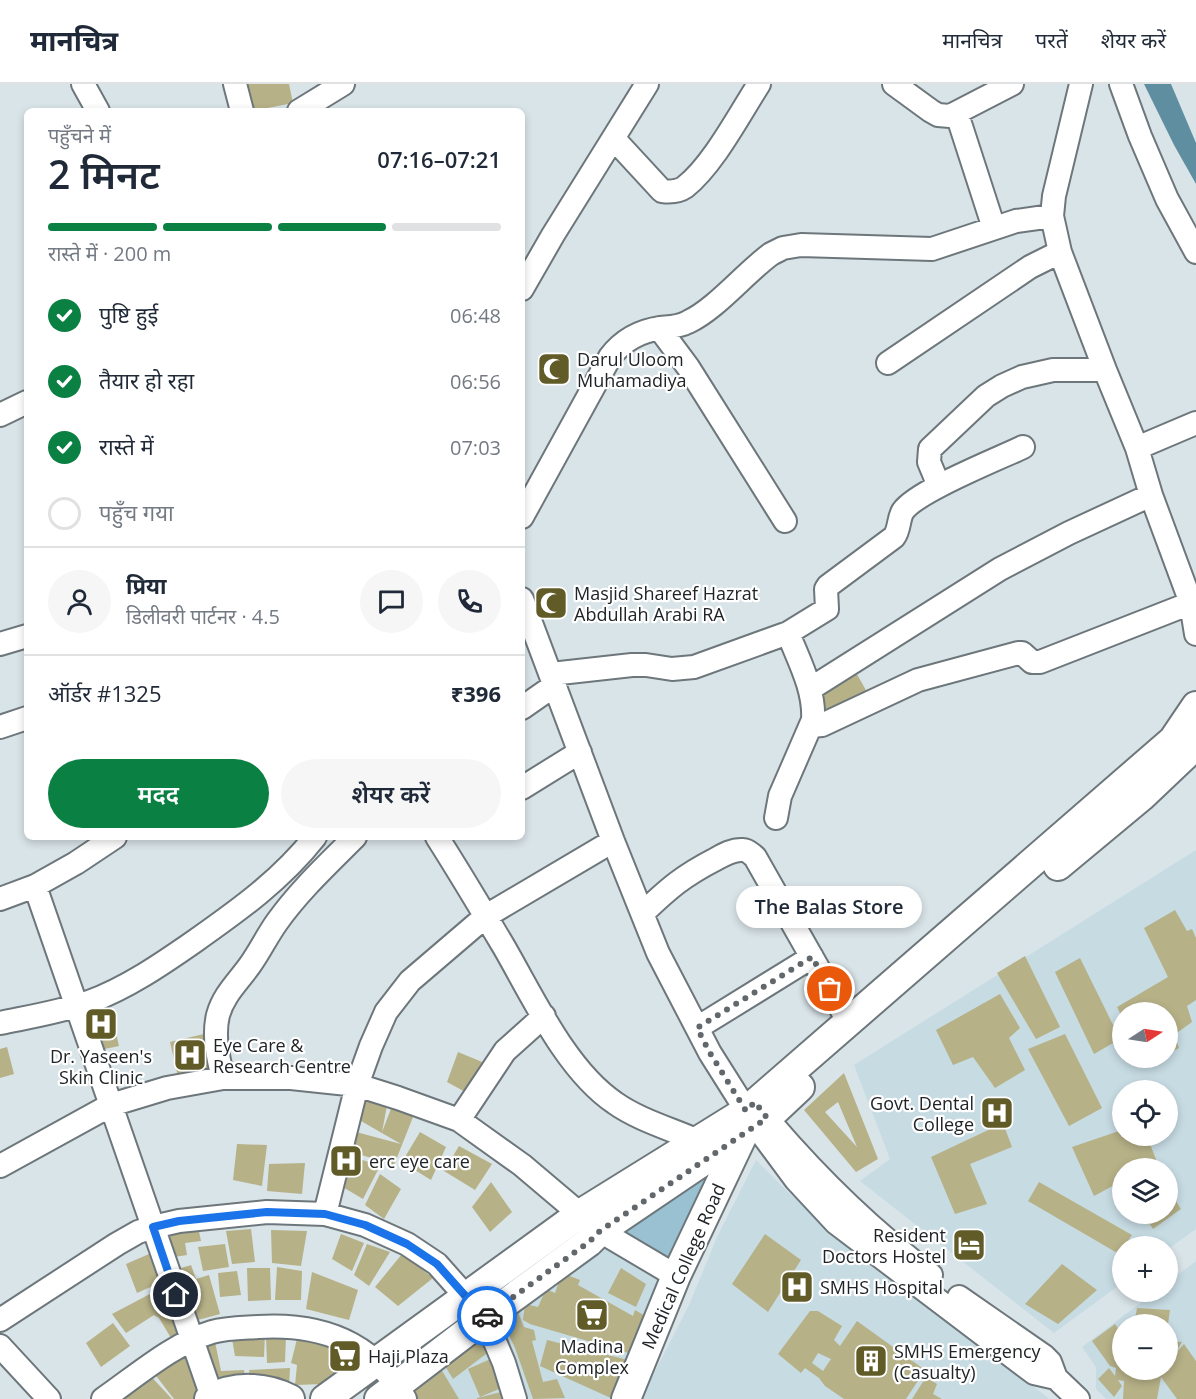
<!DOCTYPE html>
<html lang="hi">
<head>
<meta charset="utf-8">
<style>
  body { margin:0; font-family:"Open Sans","Noto Sans Devanagari",sans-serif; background:#f6f6f7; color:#1f2937; height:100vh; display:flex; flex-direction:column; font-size:22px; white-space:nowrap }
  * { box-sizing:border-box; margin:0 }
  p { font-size:20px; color:#747a83 }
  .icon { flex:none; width:33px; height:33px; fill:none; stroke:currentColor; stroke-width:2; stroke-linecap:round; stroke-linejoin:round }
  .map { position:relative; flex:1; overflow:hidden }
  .sheet { position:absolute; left:24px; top:24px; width:501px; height:732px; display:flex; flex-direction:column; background:#fff; border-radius:9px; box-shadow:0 3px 9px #0003 }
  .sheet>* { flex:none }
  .needle { width:39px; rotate:78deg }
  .buttons { position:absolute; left:1112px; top:918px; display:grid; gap:12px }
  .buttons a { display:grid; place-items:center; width:66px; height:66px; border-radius:50%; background:#fff; box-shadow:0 3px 9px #0003; font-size:30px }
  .pin { position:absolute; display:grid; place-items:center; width:51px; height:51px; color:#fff; margin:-26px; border:3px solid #fff; border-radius:50%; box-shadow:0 2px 6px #0007 }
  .courier { position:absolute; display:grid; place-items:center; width:60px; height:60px; margin:-30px; border:4px solid #1a73e8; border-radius:50%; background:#fff; color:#222; box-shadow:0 2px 8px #0007 }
  .bubble { position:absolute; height:42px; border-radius:21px; background:#fff; box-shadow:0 3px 9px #0003; font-size:20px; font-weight:600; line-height:42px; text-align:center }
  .head em { font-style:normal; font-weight:600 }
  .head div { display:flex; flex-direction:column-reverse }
  .head { display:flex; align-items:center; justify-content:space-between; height:102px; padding:0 24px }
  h1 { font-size:39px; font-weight:600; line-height:45px }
  .bar { display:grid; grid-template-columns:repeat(4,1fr); gap:9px 6px; align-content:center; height:72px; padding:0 24px }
  .bar i { height:8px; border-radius:4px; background:#e0e1e3 }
  .bar .current { background:#0b8043 }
  .bar p { grid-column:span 4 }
  .line { display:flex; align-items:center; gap:15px; padding:0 24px; border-top:2px solid #e0e1e3 }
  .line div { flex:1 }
  .round { display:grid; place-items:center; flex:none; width:63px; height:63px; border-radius:32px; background:#f6f6f7 }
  ol { padding:0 24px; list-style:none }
  li { display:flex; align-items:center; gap:18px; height:66px }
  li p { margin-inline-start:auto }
  li .icon { padding:6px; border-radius:50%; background:#0b8043; color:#fff; stroke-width:4 }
  li:last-child { color:#747a83 }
  li i { width:33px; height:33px; border:3px solid #e0e1e3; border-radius:50% }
  .action { display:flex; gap:12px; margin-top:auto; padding:12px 24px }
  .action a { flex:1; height:69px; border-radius:36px; background:#0b8043; color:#fff; font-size:24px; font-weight:600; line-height:69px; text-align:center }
  .action a+a { background:#f6f6f7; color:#1f2937 }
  header { display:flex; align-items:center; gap:36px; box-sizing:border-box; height:84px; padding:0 30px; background:#fff; border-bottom:2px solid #e0e1e3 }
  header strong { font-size:28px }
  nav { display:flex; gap:33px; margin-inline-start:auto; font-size:21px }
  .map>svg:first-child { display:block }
  .built { fill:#c7dbe3; fill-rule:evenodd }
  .green { fill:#99c1d1 }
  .water { fill:#5f8ea0 }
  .building { fill:#b6b187; fill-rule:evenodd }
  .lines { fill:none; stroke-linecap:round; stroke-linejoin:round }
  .minor-casing { stroke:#6d777b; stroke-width:26 }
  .major-casing { stroke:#6d777b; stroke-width:32 }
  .minor { stroke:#fff; stroke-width:22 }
  .major { stroke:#fff; stroke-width:28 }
  .done { stroke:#61676a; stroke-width:6; stroke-dasharray:0 10.8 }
  .route { stroke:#1a73e8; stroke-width:8 }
  .labels { text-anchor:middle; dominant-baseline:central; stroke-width:4.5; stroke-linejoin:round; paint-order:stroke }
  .poi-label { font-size:18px; fill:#202426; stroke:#fff; text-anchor:start }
  .street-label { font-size:18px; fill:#202426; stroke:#fff }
</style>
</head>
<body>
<header>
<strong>मानचित्र</strong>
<nav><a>मानचित्र</a><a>परतें</a><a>शेयर करें</a></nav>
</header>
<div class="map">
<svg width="1196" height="1315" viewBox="0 0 1196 1315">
  <rect width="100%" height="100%" fill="#d9e4e8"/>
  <path class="built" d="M1196,766V1145L1167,1166V1162H1122V1199L1054,1249L860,1097L890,1075L854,981ZM1122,928H1167V974H1122ZM1122,1006H1167V1052H1122ZM1122,1084H1167V1130H1122Z
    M756,1076L789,1109L873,1184L1050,1315H641L689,1221L718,1151Z
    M600,1147L676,1192L624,1315H379Z
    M1196,1177V1315H1106L1096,1305V1283L1082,1263L1155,1208H1167V1199ZM1122,1240H1167V1286H1122Z"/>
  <path class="green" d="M706,1088L710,1096L670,1180L620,1150Z"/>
  <path class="water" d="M1144,0H1171L1196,59V100L1174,61Z"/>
  <path class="building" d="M244,0H289L293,19L253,27Z
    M854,585L867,608L827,632L814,609Z
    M1175,826L1187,847L1192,845L1196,854V916L1187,922L1192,938L1174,951L1179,964L1167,970V928H1122V933L1117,923L1168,893L1144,844Z
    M1025,872L1060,943L1036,955L997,889Z
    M1080,874L1120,955L1094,970L1055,888Z
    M1000,910L1020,944L1009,954L1025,986L995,1004L973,973L953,981L936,946Z
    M112,931L119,962L100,966L93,935Z
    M204,950L212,985L178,993L170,958Z
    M1065,950L1102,1024L1069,1042L1028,965Z
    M7,963L14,990L0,994V965Z
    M458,968L487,980L469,1010L447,998Z
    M844,989L878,1075L856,1088L804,1026ZM838,1018L857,1063L825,1028Z
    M368,1005L389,1011L382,1048L394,1017L415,1028L394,1081L355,1069L356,1048L401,1060L361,1037Z
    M1003,1039L1012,1063L970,1080L987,1120L955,1130L931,1073Z
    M1122,1046V1052H1147L1157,1078L1145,1084H1122V1097L1094,1112L1072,1063Z
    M420,1048L446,1063L431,1096L402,1078Z
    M237,1060L267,1061L262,1102L233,1096Z
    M459,1062L492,1080L475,1106L444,1087Z
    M348,1071L380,1082L363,1115L341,1102Z
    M305,1079L302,1110L267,1107L269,1080Z
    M380,1090L401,1105L384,1135L365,1121Z
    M491,1098L512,1128L490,1148L472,1123Z
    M1039,1098L1132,1151L1124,1162H1122L1119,1170L1028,1117Z
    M1167,1103L1181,1125L1153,1145L1143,1130H1167Z
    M197,1138L201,1157L185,1159L187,1171L174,1173L165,1150Z
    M251,1145L255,1178L232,1180L226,1147Z
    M271,1146L307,1147L301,1182L272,1179Z
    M341,1150L364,1159L352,1187L332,1175Z
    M765,1150L801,1176L768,1228L732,1200Z
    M225,1160L229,1183L203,1187L198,1163Z
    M367,1160L390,1168L369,1202L354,1191Z
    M156,1167L164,1197L137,1209L126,1180Z
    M402,1170L433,1194L398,1222L375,1203Z
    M1062,1180L1097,1206L1058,1240L1025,1220Z
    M191,1181L196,1195L209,1191L220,1230L194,1237L178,1185Z
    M277,1183L302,1187L301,1216H275Z
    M247,1184H270L271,1216L248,1217Z
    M621,1184L646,1200L636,1223L608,1209Z
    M237,1187L241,1211L220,1213L218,1189Z
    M312,1188L358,1206L349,1236L306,1225Z
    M562,1189L580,1196L578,1201L633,1232L635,1226L647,1233L632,1270L530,1240L523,1236L525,1220L538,1223L546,1205L555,1209Z
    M167,1201L183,1247L171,1254L159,1234L154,1231L126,1249L112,1230Z
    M516,1223L524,1243L534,1246L536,1256L532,1257L543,1298L557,1295L565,1314L533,1315L515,1264L502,1236Z
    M1137,1224L1170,1226L1168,1240H1134Z
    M810,1227H818L842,1242L834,1256L840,1262L857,1237L925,1286L906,1315H844L825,1302L819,1294L805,1284L801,1289L778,1270ZM818,1269L831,1275L823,1287L812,1279Z
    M113,1239L130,1262L101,1283L86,1259Z
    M1115,1240L1122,1250V1286H1167V1257L1182,1258L1175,1270L1184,1260L1196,1277V1315H1177L1161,1293L1157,1315H1123L1124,1297L1118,1296L1122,1302L1114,1313L1098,1295L1109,1284L1115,1292L1116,1284L1110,1282L1092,1257Z
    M482,1247L490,1267L453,1295L445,1282Z
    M231,1249H265L264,1273L235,1272Z
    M298,1251L359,1269L324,1300L295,1301L297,1281L291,1279Z
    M286,1252L285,1278L267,1279L266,1253Z
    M214,1253L221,1287L244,1286L246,1299L218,1303L198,1257Z
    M547,1256L628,1276L613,1315L540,1282Z
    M184,1262L201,1309L194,1315H174L150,1284Z
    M495,1273L506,1302L480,1313L468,1285Z
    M290,1284L289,1303L251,1300L249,1286Z
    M441,1285L459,1315H416L412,1306Z
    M146,1287L172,1315H112Z
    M926,1293L937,1300L933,1310L942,1315H912Z
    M509,1306L511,1315H477V1314Z"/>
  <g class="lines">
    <defs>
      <path id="minor" d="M83,0L98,27
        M235,0L242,27
        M894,0L931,27L938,31L950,32L1012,0
        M1081,0L1054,112L1052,132L1060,168L1105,286L1137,364L1151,411L1191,519L1196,550
        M1121,0L1140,52L1167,115L1196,168
        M299,27L343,0
        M957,30L991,135
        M614,55L662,107C670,108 678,108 685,103C713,81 739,31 759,0
        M522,205L553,151L647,0
        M659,244L688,283L785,437
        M888,279L1030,183L1060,168
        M0,331L27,318
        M1137,364L1196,339
        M939,402L929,378L930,365L986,312L1002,302L1022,293L1053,286H1105
        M522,433L610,273C623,256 639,247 661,244C670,243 679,243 688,238C716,225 745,189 771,170L783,164L801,161L932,165L1016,137L1052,132
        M522,515L613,757L658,869L710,969L756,1042L796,1096L836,1139L1034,1289L1056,1294
        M0,560L27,552
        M551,590L632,581H646L672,585L694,583L788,549L827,525L826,505L828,502L894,453C900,445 898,435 903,427C917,407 998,375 1023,363
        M810,605L1000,485L1069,449L1151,411
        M522,624L555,601
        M811,642L822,641L918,596L1018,569H1022L1032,578H1040L1191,519
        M0,643L27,634
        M522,704L580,668
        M776,734L780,712L813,636C815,606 799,577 788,549
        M437,753C460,789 482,826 504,863C533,913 566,986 615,1019C639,1036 671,1045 698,1057
        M35,802L212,1313
        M0,815L35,802L76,779L115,753
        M643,829C669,804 683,792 716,775C723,771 733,765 743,766C748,766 751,770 755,773L848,937
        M0,939C29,933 60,928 89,918C127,904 162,880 195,857C239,826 281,796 315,753
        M697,944L812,873
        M223,994C218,974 213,952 218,931C224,910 238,898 250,881C260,867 267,852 277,838C299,807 328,780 355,753
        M459,1036L505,967L544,932
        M770,1038C818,1094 872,1147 931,1191
        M0,1082L111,1021L167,1004L223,994H291L357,1001L398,1014L459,1036L522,1081L600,1147L676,1192
        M325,1130L357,1001L371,962L386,928L410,897L486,832L613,757
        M959,1213L1044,1272L1050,1278L1056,1294L1078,1315
        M0,1236L117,1160L138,1148L153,1143L179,1137L267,1128L325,1130L365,1141L407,1160L437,1180L485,1234L504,1279L515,1315
        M0,1262L49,1315
        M103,1315C135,1293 174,1259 212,1248C226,1244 243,1244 258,1243C321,1239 373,1258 405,1315"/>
      <path id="major" d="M1058,782L1141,713L1196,661
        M209,1315C234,1301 265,1302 290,1315
        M325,1315L580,1130L746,1027L1173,656L1196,622
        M379,1315L485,1234L589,1158L600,1147L767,1034L800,1003
        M626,1315L676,1192L743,1051"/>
    </defs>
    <use href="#minor" class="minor-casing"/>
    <use href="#major" class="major-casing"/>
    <use href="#minor" class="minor"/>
    <use href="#major" class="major"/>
  </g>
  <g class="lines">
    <path class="done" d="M487,1232L589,1158L600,1147L767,1034L755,1018L746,1027L710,969L697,944L812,873L830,905"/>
    <path class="route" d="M176,1211L153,1143L179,1137L267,1128L325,1130L365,1141L407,1160L437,1180L485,1234L487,1232"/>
  </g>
  <defs>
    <symbol id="mosque-square" viewBox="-11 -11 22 22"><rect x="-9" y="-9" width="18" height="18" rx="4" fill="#615b28" stroke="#fff"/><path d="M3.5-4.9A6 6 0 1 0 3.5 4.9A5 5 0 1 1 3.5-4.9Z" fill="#fff"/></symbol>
    <symbol id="hospital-square" viewBox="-11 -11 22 22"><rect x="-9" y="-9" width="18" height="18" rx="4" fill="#615b28" stroke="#fff"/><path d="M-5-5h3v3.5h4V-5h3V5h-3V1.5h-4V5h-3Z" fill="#fff"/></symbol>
    <symbol id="hotel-square" viewBox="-11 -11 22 22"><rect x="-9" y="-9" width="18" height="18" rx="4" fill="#615b28" stroke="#fff"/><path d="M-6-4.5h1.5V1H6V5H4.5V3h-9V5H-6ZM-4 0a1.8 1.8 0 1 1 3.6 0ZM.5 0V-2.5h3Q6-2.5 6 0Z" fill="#fff"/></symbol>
    <symbol id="supermarket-square" viewBox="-11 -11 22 22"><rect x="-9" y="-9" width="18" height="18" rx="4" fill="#615b28" stroke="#fff"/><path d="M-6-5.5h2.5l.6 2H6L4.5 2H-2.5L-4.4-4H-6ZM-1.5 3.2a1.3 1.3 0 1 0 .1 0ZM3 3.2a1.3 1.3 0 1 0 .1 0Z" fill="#fff"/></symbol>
    <symbol id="building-square" viewBox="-11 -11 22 22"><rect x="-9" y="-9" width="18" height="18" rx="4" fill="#615b28" stroke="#fff"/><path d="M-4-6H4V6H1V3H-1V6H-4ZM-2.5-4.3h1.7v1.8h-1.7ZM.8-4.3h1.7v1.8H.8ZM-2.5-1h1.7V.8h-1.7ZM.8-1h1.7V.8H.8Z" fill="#fff"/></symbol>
  </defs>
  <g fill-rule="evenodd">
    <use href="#mosque-square" x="535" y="266" width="38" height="38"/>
    <use href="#mosque-square" x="532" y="500" width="38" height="38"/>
    <use href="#hospital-square" x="82" y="921" width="38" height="38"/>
    <use href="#hospital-square" x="171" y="952" width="38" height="38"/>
    <use href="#hospital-square" x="978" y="1010" width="38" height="38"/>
    <use href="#hospital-square" x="327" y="1058" width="38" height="38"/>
    <use href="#hotel-square" x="950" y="1142" width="38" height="38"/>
    <use href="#hospital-square" x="778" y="1184" width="38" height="38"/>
    <use href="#supermarket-square" x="573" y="1212" width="38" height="38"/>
    <use href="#supermarket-square" x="326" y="1253" width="38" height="38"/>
    <use href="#building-square" x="852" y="1258" width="38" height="38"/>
  </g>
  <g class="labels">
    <g class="poi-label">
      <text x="577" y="275">Darul Uloom<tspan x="577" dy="21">Muhamadiya</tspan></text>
      <text x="574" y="509">Masjid Shareef Hazrat<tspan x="574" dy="21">Abdullah Arabi RA</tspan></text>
      <text x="213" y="961">Eye Care &amp;<tspan x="213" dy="21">Research Centre</tspan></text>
      <text x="101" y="972" text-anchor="middle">Dr. Yaseen's<tspan x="101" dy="21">Skin Clinic</tspan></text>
      <text x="974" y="1019" text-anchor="end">Govt. Dental<tspan x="974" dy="21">College</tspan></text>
      <text x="369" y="1077">erc eye care</text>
      <text x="946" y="1151" text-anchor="end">Resident<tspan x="946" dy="21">Doctors Hostel</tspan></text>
      <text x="820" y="1203">SMHS Hospital</text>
      <text x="592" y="1262" text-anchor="middle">Madina<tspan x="592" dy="21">Complex</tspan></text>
      <text x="894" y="1267">SMHS Emergency<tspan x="894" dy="21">(Casualty)</tspan></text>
      <text x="368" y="1272">Haji Plaza</text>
    </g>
    <g class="street-label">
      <text transform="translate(683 1182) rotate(-66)">Medical College Road</text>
    </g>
  </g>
</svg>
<div class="buttons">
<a><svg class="needle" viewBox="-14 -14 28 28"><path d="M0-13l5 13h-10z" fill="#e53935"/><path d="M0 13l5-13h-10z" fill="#747a83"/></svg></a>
<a><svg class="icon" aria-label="locate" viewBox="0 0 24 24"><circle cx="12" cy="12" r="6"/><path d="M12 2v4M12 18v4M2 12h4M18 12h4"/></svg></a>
<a><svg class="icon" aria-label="layers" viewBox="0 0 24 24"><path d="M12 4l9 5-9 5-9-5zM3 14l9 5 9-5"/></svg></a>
<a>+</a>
<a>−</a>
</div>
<div class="pin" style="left:830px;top:905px;background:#ea580c"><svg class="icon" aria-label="bag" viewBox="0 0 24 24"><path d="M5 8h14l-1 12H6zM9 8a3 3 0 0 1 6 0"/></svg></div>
<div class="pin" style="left:176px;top:1211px;background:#1f2937"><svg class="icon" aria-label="home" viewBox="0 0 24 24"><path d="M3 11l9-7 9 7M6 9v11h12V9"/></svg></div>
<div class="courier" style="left:487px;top:1232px"><svg class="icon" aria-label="car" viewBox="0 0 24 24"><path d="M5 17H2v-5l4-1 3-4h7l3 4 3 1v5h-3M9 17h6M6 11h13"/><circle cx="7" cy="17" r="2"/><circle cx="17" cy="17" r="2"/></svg></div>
<div class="bubble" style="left:736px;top:802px;width:186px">The Balas Store</div>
<section class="sheet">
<div class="head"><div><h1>2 मिनट</h1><p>पहुँचने में</p></div><em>07:16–07:21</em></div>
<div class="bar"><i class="current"></i><i class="current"></i><i class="current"></i><i></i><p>रास्ते में · 200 m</p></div>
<ol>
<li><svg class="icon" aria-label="check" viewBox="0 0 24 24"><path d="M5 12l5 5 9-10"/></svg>पुष्टि हुई<p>06:48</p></li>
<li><svg class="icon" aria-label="check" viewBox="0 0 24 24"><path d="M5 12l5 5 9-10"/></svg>तैयार हो रहा<p>06:56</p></li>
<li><svg class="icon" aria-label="check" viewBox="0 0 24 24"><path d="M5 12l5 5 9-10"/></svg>रास्ते में<p>07:03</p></li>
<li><i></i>पहुँच गया</li>
</ol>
<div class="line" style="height:108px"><a class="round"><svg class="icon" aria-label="person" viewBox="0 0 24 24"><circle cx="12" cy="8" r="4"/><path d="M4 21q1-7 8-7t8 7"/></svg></a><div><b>प्रिया</b><p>डिलीवरी पार्टनर · 4.5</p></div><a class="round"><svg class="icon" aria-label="chat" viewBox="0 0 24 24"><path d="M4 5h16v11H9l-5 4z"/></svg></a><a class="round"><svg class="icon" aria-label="phone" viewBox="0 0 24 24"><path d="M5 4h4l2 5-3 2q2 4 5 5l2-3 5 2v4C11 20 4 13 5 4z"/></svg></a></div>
<div class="line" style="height:78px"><div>ऑर्डर #1325</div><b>₹396</b></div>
<div class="action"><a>मदद</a><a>शेयर करें</a></div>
</section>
</div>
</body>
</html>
